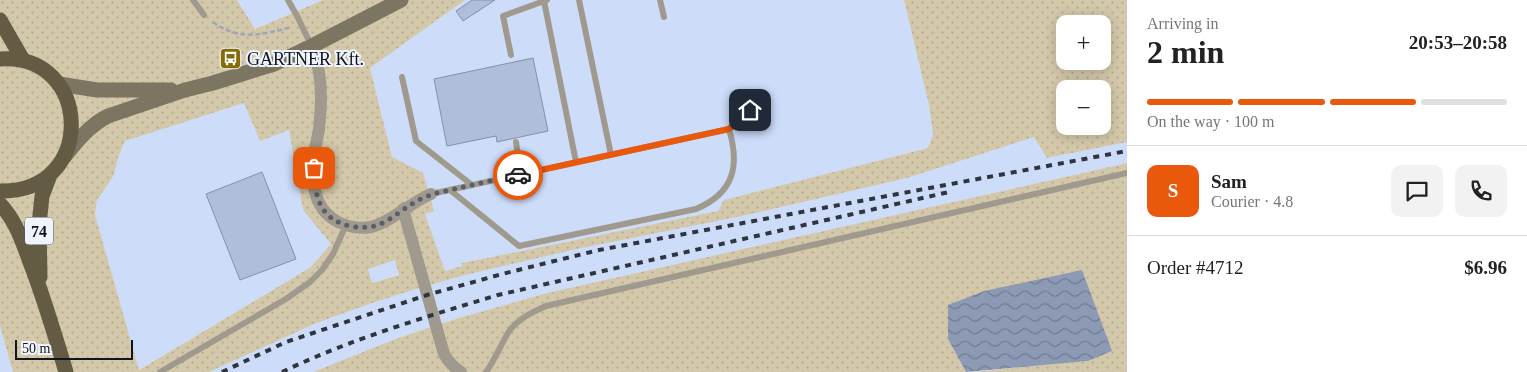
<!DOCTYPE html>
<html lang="en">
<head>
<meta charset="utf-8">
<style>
  body { margin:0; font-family:Georgia,serif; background:#f2f2f2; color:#222; height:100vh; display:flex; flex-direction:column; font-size:19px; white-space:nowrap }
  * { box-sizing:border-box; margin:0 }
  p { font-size:16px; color:#767676 }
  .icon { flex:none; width:28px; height:28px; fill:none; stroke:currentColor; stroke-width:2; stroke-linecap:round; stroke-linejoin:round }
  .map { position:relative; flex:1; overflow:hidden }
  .panel { display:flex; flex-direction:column; background:#fff; width:400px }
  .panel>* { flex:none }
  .buttons { position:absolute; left:1056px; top:15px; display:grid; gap:10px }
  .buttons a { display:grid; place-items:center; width:55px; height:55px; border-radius:10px; background:#fff; box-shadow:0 2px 12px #0003; font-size:25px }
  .scale { position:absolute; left:15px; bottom:12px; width:118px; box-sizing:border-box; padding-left:5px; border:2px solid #11151d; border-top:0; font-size:14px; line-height:18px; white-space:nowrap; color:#11151d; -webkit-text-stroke:4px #eff4fd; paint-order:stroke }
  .pin { position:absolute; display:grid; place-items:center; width:42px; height:42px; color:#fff; margin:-21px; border-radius:10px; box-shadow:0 2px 8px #0006 }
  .courier { position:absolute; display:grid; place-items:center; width:50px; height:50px; margin:-25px; border:4px solid #ea580c; border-radius:50%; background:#fff; color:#222; box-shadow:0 1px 6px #0007 }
  .summary em { font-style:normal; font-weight:700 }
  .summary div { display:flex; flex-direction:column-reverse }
  .summary { display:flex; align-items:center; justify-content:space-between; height:85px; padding:0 20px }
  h1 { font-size:32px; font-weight:700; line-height:38px }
  .bar { display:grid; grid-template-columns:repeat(4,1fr); gap:8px 5px; align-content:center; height:60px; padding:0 20px }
  .bar i { height:6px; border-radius:4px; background:#e0e0e0 }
  .bar .on { background:#ea580c }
  .bar p { grid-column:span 4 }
  .line { display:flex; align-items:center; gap:12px; padding:0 20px; border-top:1px solid #e0e0e0 }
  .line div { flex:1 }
  .round { display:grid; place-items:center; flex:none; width:52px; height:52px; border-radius:10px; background:#f2f2f2 }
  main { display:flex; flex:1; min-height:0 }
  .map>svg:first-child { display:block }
  .built { fill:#cddcf9 }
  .grass { fill:url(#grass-dots); fill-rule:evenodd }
  .water { fill:url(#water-waves) }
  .building { fill:#afbedb; stroke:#8691a6 }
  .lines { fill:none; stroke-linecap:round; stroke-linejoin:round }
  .path { stroke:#9ea7ba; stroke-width:2.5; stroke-dasharray:5 2.5; stroke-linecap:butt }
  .lane { stroke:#9f9a8d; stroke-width:6 }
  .street { stroke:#9f9a8d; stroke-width:12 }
  .secondary { stroke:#7c7562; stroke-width:15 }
  .primary { stroke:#645b44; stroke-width:15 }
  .rail { stroke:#2f343e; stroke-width:4; stroke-dasharray:6 6; stroke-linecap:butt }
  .done { stroke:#585e6c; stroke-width:5; stroke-dasharray:0 9 }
  .route { stroke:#ea580c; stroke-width:6 }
  .labels { text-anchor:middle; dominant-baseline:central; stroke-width:4; stroke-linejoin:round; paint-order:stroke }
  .shield { fill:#eff4fd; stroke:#545860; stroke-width:1 }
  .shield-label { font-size:16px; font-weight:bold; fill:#11151d }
  .poi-label { font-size:18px; fill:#11151d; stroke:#eff4fd; text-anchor:start }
</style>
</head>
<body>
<main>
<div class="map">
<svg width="1127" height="372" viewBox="0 0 1127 372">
  <defs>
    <pattern id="grass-dots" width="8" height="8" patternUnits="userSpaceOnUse" patternTransform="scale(1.25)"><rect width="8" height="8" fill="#d4c8aa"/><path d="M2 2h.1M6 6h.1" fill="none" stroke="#b5ab92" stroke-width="1.8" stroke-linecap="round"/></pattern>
    <pattern id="water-waves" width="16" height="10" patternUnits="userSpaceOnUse" patternTransform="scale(1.25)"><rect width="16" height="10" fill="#8c9ab5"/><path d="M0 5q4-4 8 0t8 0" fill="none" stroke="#717c93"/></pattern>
  </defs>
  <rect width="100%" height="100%" fill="#dbe7fe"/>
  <path class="built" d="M237,0H323L254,29Z
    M465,0H904L929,105L933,135L928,148L724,200L718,211L462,263L463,266L445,271L425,214L434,211L392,157L370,68Z
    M244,103L289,129L303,210L332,244L311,267L138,370L95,215L97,200L114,175L118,158L125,141Z
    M1034,137L1048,158L1127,142V163L547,293L462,317L398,338L313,372H209L314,324L369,304L419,288L465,275L577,249L742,216L907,178Z
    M395,260L399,274L372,283L368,269Z
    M0,326L13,372H0Z"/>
  <path class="grass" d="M0,0H237L255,29L323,0H465L370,68L392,157L423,173L434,211L425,214L445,271L462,266V263L718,211L724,200L928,148L933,135L929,105L904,0H1127V142L1047,158L1034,137L907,178L742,216L577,249L465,275L419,288L369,304L314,324L209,372H13L0,326ZM1065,24H1102V61H1065ZM1065,89H1102V126H1065ZM244,103L260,141L289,130L303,210L331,244L311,267L139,370L95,215L97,200L114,175L118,158L125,141ZM395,260L399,275L372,283L368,269Z
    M1127,163V372H972L1040,365L1088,361L1111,351L1082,270L948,339L966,372H313L398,338L462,317L547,293Z"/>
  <path class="water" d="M1082,270L1112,351L1088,361L966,372L948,339V305L984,291Z"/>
  <path class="building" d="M472,0H495L463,21L456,11Z
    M533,58L548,131L497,142L496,136L447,146L434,79Z
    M262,172L296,259L240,280L206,194Z"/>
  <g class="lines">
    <path class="path" d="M213,22C238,41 263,35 291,27"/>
    <path class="lane" d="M193,0L204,15
      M288,0L297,16L311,45
      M579,0L611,155
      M660,0L664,17
      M544,1L576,162
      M511,55L503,16L547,0
      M402,77L416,141L472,185
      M729,129L750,110
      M516,142L521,174
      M431,194C530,172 630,151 729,129C740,166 734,193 696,209L519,246L450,190
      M160,372L286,299L310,282L322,270L333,254L346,225
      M486,372C495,360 500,346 508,333C517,319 531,313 546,306L1127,173"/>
    <path class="street" d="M312,46C319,64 321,79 321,98C321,108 320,119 319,129C318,137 315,146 314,155C311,179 313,209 338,222C348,227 361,229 371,227C390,223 411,202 431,194
      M403,209L444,354C448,361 453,367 461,372"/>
    <path class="secondary" d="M59,84L97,90H171
      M65,156C78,140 90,125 108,116L185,90L213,83L274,64L312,46L401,0"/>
    <path class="primary" d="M0,20L23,60
      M0,59C92,52 98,193 0,191
      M0,204C16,221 22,241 30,262C44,298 55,335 66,372
      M40,277L39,225L42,196L50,175"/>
    <path class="rail" d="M222,372L286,342L427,295L502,274L599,250L1127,151
      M282,372C351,339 425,317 498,295L949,192"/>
  </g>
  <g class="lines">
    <path class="done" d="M314,168C314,198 321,222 355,227C363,227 370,228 378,225C395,218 410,202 428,196C437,192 448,191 458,188C478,184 498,179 518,175"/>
    <path class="route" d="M518,175L729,129L750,110"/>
  </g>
  <defs>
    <symbol id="bus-square" viewBox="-11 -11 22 22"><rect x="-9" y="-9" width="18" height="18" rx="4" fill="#876b07" stroke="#eff4fd"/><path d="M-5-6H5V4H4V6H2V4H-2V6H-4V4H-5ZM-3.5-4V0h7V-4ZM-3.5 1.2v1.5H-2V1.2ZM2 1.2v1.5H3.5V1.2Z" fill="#fff"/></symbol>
  </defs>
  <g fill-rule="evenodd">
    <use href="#bus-square" x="218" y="46" width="25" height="25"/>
  </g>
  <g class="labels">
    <rect class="shield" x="25" y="217.5" width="28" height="27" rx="4"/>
    <g class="shield-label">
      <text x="39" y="231">74</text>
    </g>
    <g class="poi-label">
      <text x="247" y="59">GARTNER Kft.</text>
    </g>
  </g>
</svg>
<div class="buttons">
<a>+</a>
<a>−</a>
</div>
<div class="scale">50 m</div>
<div class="pin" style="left:314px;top:168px;background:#ea580c"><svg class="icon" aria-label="bag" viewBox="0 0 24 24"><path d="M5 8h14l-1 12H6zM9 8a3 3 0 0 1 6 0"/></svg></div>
<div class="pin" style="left:750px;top:110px;background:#1f2937"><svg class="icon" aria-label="home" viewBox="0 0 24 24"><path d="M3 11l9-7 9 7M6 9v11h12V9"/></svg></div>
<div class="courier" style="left:518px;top:175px"><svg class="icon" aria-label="car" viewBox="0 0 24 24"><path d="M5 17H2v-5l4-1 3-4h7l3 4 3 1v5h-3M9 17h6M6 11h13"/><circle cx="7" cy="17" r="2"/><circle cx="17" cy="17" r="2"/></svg></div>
</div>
<section class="panel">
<div class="summary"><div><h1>2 min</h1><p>Arriving in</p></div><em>20:53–20:58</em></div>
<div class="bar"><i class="on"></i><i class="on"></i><i class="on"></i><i></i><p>On the way · 100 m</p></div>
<div class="line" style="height:90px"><b class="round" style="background:#ea580c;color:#fff">S</b><div><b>Sam</b><p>Courier · 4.8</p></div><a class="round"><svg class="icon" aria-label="chat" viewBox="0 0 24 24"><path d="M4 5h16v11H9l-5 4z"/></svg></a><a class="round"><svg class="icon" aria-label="phone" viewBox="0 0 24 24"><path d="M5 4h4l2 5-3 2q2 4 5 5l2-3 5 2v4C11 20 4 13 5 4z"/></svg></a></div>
<div class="line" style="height:65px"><div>Order #4712</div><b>$6.96</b></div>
</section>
</main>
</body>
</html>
